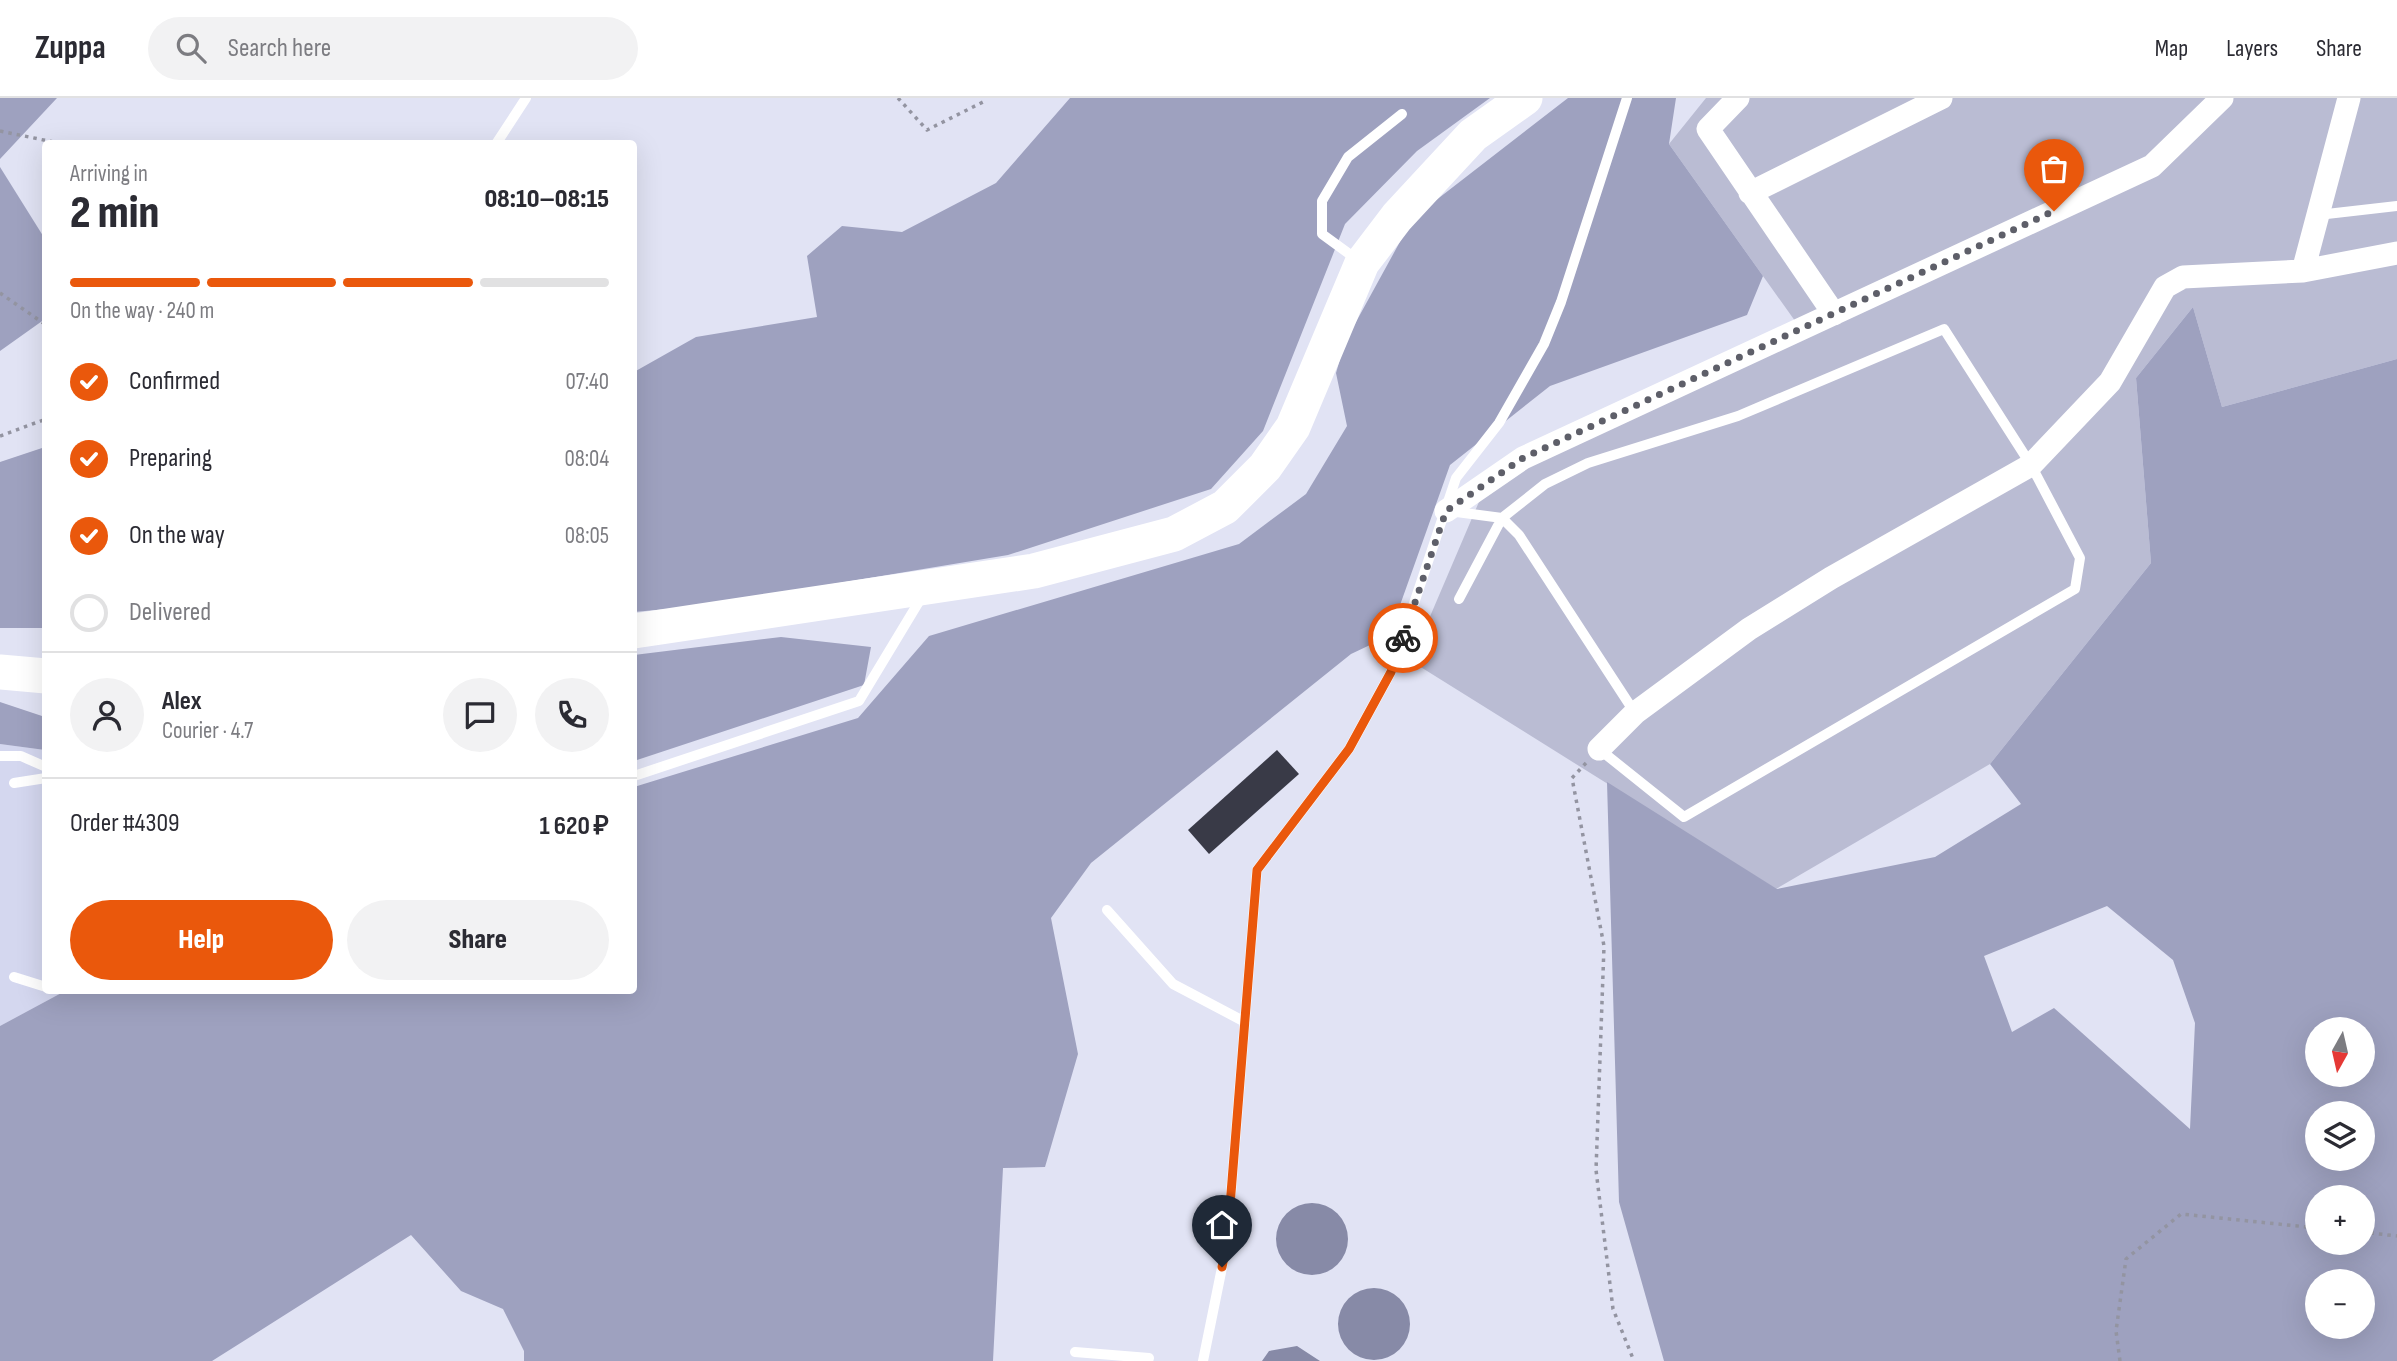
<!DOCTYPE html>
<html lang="en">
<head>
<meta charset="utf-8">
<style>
  body { margin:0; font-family:"Sofia Sans Condensed",sans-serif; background:#f2f2f3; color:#2b2b33; height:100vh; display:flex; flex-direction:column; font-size:26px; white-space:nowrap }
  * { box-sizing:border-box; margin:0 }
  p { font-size:23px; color:#7c7c81 }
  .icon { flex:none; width:38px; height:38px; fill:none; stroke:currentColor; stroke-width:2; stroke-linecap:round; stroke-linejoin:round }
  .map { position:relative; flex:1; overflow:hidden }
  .details { position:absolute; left:42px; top:42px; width:595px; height:854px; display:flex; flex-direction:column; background:#fff; border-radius:7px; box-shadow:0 7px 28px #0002 }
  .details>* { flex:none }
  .needle { width:46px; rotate:188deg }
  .controls { position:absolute; left:2305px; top:919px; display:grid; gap:14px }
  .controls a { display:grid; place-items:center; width:70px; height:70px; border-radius:50%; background:#fff; box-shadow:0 7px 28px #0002; font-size:35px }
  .pin { position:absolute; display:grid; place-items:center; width:60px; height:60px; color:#fff; margin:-72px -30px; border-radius:50% 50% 50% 0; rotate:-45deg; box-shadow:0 0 7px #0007 }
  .pin .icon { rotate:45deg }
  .courier { position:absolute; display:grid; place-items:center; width:70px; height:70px; margin:-35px; border:5px solid #ea580c; border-radius:50%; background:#fff; color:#222; box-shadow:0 2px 9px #0007 }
  .overview em { font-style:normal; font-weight:800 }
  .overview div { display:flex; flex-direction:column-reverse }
  .overview { display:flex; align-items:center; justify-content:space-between; height:119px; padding:0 28px }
  h1 { font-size:46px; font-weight:800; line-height:52px }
  .bar { display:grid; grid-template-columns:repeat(4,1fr); gap:10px 7px; align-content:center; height:84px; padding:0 28px }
  .bar i { height:9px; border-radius:5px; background:#e1e1e2 }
  .bar .selected { background:#ea580c }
  .bar p { grid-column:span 4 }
  .line { display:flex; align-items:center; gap:18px; padding:0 28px; border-top:2px solid #e1e1e2 }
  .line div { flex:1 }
  .round { display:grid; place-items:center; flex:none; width:74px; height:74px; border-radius:37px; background:#f2f2f3 }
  ol { padding:0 28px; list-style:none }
  li { display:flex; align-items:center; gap:21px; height:77px }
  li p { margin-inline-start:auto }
  li .icon { padding:7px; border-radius:50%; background:#ea580c; color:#fff; stroke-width:4 }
  li:last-child { color:#7c7c81 }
  li i { width:38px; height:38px; border:4px solid #e1e1e2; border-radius:50% }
  .button { display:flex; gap:14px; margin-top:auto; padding:14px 28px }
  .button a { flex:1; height:80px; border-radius:42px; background:#ea580c; color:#fff; font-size:28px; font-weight:800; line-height:80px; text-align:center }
  .button a+a { background:#f2f2f3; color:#2b2b33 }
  header { display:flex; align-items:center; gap:42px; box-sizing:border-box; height:98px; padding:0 35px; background:#fff; border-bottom:2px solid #e1e1e2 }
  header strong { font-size:33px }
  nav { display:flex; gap:38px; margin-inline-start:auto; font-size:24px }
  .search { width:490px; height:63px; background:#f2f2f3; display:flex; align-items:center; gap:18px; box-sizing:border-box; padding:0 24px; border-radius:38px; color:#7c7c81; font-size:26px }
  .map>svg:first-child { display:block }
  .built { fill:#d4d7ef }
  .green { fill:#babcd3 }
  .forest { fill:#9ea1bf; fill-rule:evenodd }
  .water { fill:#878aa7 }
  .building { fill:#393a47 }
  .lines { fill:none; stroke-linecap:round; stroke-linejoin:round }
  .path { stroke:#9394a1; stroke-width:3.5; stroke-dasharray:3.5 5; stroke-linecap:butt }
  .lane { stroke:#fff; stroke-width:10 }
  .street { stroke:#fff; stroke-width:23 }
  .primary { stroke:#fff; stroke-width:35 }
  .done { stroke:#5e5f69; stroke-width:7; stroke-dasharray:0 12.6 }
  .route { stroke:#ea580c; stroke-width:9 }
</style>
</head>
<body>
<header>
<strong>Zuppa</strong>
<div class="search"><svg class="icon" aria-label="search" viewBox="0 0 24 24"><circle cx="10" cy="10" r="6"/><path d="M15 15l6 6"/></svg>Search here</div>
<nav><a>Map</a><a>Layers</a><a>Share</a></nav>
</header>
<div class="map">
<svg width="2397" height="1263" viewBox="0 0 2397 1263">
  <rect width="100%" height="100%" fill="#e1e3f4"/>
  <path class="built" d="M0,646L45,652L46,892L65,893L0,928Z"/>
  <path class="green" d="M1706,0H2397V261L2222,309L2193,209L2136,280L2151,465L1990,666L1776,791L1411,563L1487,385L1805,237L1669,46Z"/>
  <path class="forest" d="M0,0H57L0,61Z
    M1070,0H1490L1417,53L1345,126L1263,333L1211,391L1008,457L700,508L634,514V274L696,239L817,219L807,158L842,128L902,134L996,85Z
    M1568,0H1676L1669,46L1763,178L1747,217L1550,288L1450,367L1389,538L1351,556L1091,765L1051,820L1078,956L1045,1069L1003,1070L993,1263H524V1253L503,1211L461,1193L411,1137L212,1263H0V928L65,893L634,892V689L858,620L929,538L1239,446L1306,396L1347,328L1336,275L1345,244L1413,120Z
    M0,69L45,141V221L0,253Z
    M2193,209L2222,309L2397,261V1263H1664L1619,1104L1607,684L1777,791L1935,759L2021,706L1990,666L2151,465L2136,280ZM2107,808L2173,862L2195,925L2190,1031L2054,910L2012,934L1984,858ZM2317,931H2362V976H2317ZM2317,1015H2362V1060H2317ZM2317,1099H2362V1144H2317ZM2317,1183H2362V1228H2317Z
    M45,349V530H0V364Z
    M781,539L871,549L864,587L634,663V557Z
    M0,604L45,619V652L0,646Z"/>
  <path class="water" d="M1276 1141a36 36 0 1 1 72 0a36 36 0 1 1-72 0Z
    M1338 1226a36 36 0 1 1 72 0a36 36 0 1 1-72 0Z
    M1297,1248L1320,1263H1262L1269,1253Z"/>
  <path class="building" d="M1277,652L1299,676L1209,756L1188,732Z"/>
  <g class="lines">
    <path class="path" d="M898,0L927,32L983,4
      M0,33L63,46
      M0,195L46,227
      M0,338L46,321
      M1586,665L1572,680L1604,848L1596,1072L1613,1211L1634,1263
      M2362,1134L2397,1138
      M2120,1263L2116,1233L2126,1161L2181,1116L2317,1130"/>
    <path class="lane" d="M496,46L526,0
      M2318,117L2397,108
      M1359,163L1322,136V103L1348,59L1402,16
      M1449,413L1502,420L1545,386L1588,365L1738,318L1944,231L2031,367L2080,460L2075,491L1684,719L1599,651
      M1459,501L1502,420L1519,437L1635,615
      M0,658H21L46,669
      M634,678L859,603L923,497
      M14,685L46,680
      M1107,812L1173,886L1245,924
      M14,879L46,889
      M1075,1254L1149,1260L1148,1263
      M1203,1263L1227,1145L1257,772L1349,651L1391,574L1456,380L1499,325L1544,246L1561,204L1627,0"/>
    <path class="street" d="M1738,0L1708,31L1834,216
      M1750,95L1941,0
      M2303,173L2397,155
      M1446,413L1523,360L2152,68L2222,0
      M1599,651L1635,615L1749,531L1831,480L2031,367L2110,284L2165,189L2183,179L2303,173L2349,0"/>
    <path class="primary" d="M634,533L1034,473L1174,436L1225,409L1265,369L1293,329L1362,165L1397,119L1473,37L1525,0
      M0,574L46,578"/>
  </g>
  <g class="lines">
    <path class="done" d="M1403,540L1446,413L1523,360L2054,113"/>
    <path class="route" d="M1222,1169L1227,1145L1257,772L1349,651L1391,574L1403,540"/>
  </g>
</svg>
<div class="controls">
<a><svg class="needle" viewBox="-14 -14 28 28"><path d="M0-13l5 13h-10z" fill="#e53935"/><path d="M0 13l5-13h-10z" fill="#7c7c81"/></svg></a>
<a><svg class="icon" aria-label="layers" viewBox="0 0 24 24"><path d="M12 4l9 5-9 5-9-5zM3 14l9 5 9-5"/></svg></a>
<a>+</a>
<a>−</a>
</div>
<div class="pin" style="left:2054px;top:113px;background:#ea580c"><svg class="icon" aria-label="bag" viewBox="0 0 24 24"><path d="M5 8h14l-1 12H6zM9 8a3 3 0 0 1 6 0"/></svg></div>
<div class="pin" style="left:1222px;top:1169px;background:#1f2937"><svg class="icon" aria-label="home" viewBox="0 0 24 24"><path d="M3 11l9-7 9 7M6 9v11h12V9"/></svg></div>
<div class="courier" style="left:1403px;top:540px"><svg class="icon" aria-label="bike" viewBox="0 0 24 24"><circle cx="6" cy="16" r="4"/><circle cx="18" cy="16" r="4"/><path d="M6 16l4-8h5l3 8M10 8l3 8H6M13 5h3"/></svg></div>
<section class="details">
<div class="overview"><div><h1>2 min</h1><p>Arriving in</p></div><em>08:10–08:15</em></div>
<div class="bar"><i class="selected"></i><i class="selected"></i><i class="selected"></i><i></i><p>On the way · 240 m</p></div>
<ol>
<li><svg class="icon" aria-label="check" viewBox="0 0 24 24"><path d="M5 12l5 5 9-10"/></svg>Confirmed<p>07:40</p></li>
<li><svg class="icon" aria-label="check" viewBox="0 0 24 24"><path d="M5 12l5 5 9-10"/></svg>Preparing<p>08:04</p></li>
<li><svg class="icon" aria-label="check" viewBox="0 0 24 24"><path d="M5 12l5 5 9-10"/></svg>On the way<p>08:05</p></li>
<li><i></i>Delivered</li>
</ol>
<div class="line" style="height:126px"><a class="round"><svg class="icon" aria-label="person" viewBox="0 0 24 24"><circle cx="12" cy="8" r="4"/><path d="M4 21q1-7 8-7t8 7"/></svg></a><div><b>Alex</b><p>Courier · 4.7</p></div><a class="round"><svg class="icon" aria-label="chat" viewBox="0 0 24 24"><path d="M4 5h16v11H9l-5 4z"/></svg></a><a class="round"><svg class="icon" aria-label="phone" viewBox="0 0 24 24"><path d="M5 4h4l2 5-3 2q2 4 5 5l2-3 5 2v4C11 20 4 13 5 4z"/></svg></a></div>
<div class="line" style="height:91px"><div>Order #4309</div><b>1 620 ₽</b></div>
<div class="button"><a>Help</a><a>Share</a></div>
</section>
</div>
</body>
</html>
